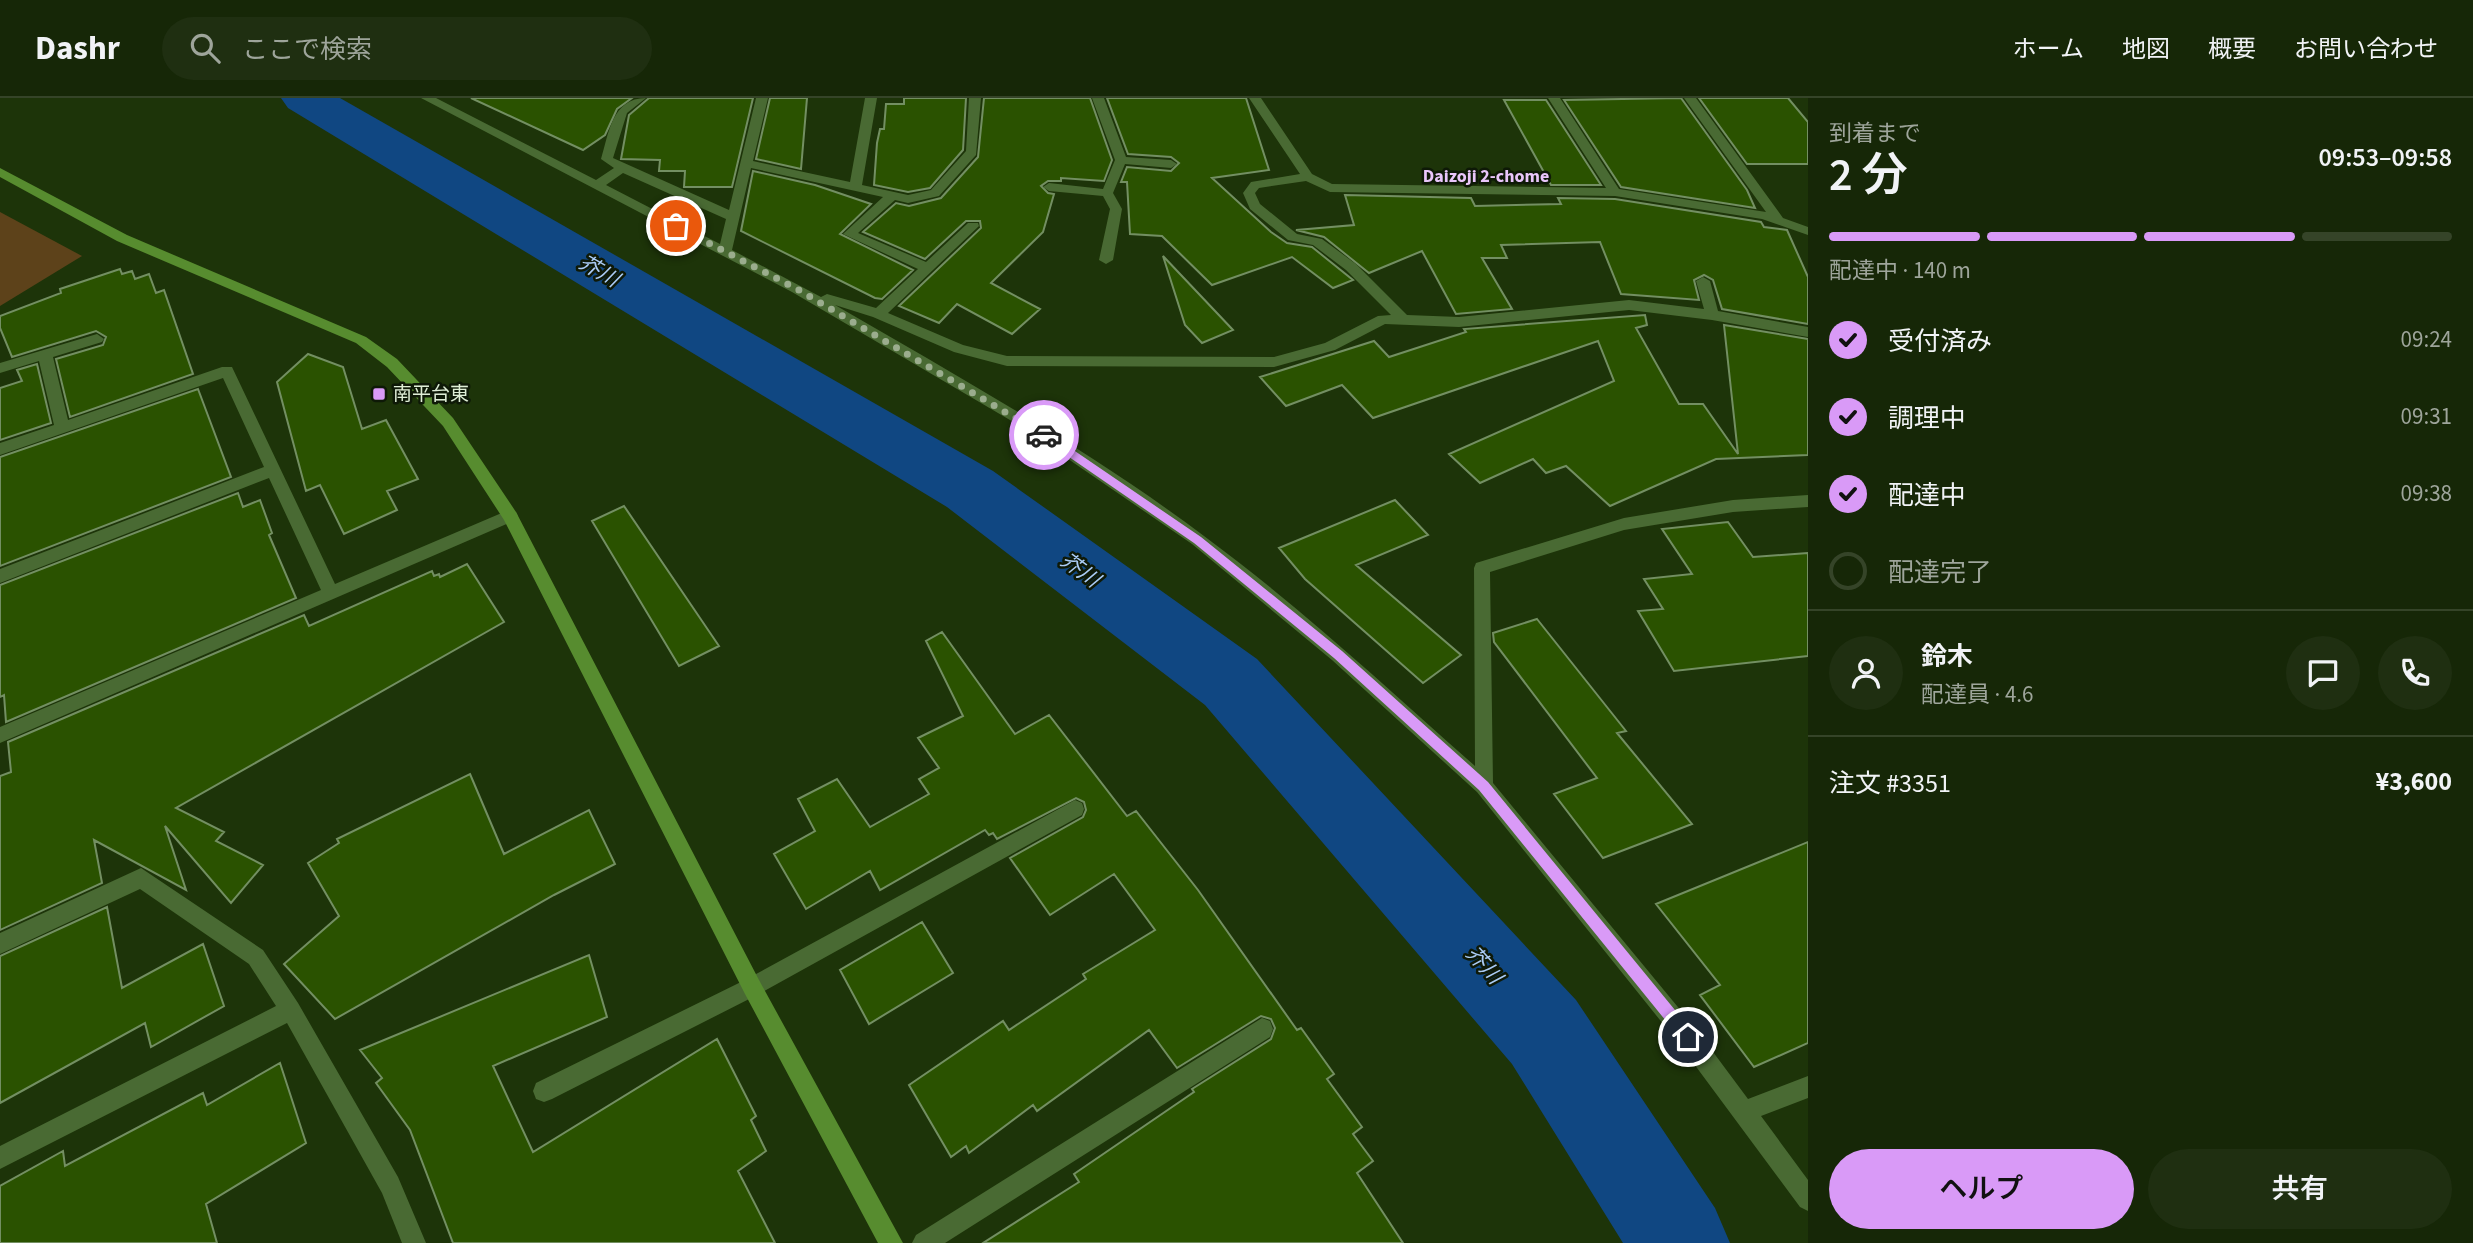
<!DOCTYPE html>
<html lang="ja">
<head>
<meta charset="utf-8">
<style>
  body { margin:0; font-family:"Source Sans 3","Noto Sans JP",sans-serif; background:#1f2f11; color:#f1f3f6; height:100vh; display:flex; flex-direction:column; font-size:26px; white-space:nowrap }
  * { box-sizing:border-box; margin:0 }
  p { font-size:23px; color:#9ea59b }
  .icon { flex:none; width:38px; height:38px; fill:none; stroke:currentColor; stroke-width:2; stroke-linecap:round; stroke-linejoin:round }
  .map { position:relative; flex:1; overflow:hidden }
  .sheet { display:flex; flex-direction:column; background:#162707; width:665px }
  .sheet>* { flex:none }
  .pin { position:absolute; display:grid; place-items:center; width:60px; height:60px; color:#fff; margin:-30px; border:4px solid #fff; border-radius:50%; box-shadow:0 2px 7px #0007 }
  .courier { position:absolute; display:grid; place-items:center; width:70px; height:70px; margin:-35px; border:5px solid #d99af7; border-radius:50%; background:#fff; color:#222; box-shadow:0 2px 9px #0007 }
  .overview em { font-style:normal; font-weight:600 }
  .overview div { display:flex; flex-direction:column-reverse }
  .overview { display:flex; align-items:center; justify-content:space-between; height:119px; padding:0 21px }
  h1 { font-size:46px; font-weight:600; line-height:52px }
  .bar { display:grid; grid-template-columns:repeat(4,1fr); gap:10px 7px; align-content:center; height:84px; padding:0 21px }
  .bar i { height:9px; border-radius:5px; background:#354428 }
  .bar .current { background:#d99af7 }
  .bar p { grid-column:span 4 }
  .line { display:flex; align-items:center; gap:18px; padding:0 21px; border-top:2px solid #354428 }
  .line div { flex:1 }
  .round { display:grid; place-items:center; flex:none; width:74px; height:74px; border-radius:37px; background:#1f2f11 }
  ol { padding:0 21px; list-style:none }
  li { display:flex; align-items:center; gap:21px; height:77px }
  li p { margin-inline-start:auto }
  li .icon { padding:7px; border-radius:50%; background:#d99af7; color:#111; stroke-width:4 }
  li:last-child { color:#9ea59b }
  li i { width:38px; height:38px; border:4px solid #354428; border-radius:50% }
  .action { display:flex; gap:14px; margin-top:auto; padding:14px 21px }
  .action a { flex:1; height:80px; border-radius:42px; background:#d99af7; color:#111; font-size:28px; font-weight:600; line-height:80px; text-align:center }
  .action a+a { background:#1f2f11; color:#f1f3f6 }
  header { display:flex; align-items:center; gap:42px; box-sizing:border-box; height:98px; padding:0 35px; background:#162707; border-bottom:2px solid #354428 }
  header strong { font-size:33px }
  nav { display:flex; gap:38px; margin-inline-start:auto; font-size:24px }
  .search { width:490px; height:63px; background:#1f2f11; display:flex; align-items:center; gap:18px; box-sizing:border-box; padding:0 24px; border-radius:38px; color:#9ea59b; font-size:26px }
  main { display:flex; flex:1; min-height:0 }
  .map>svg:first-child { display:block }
  .green { fill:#5d421a }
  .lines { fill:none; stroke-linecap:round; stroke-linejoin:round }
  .river { fill:#104782; fill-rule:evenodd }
  .building { fill:#2a5200; stroke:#738f62; stroke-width:2 }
  .street { fill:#496a33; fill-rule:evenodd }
  .secondary { fill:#578c2f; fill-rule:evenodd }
  .route { fill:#d99af7 }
  .done { stroke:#9bad8e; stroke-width:7; stroke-dasharray:0 12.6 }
  .poi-dot { fill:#d99af7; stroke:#0e1907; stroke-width:2.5 }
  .labels { text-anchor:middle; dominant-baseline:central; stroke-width:5; stroke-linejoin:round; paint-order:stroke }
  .far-neighbourhood-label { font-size:18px; font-weight:bold; fill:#e9c6fb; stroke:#0e1907 }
  .poi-label { font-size:19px; fill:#dfeed6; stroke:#0e1907; text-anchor:start }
  .water-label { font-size:21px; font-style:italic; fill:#abccf6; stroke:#0e1907 }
</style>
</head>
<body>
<header>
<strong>Dashr</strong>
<div class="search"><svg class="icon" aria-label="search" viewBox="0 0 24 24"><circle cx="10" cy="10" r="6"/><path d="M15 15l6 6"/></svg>ここで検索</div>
<nav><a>ホーム</a><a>地図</a><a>概要</a><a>お問い合わせ</a></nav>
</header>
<main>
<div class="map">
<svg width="1808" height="1145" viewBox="0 0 1808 1145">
  <rect width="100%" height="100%" fill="#1d3409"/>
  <path class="green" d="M0,114L82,158L0,208Z"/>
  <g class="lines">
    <path class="river" d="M281,0H340L993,373L1257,561L1576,902L1715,1110L1730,1145H1623L1512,966L1205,607L947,409L288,10Z"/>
  </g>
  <path class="building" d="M471,0H632L617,11L605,37L583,52Z
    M649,0H753L732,89H684L685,73H659L660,62L621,61L629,17Z
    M770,0H807L801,71L756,61Z
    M904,0H966L963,52L930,90L908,94L874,87L877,45L880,31H884L886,6H904Z
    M984,0H1090L1112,62L1104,83L1061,80V83H1048L1041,88L1048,95L1054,96L1043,134L991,185L1040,211L1012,236L957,206L939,225L899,208L981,130L980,123H966L925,161L863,134L896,105L909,108L941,100L978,59Z
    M1107,0H1246L1269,72L1212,80L1271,134L1287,145L1312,149L1353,182L1333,190L1292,159L1212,187L1162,138L1130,136L1127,84H1121L1127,69L1171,73L1179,65L1171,59L1128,56Z
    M1681,0L1747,92L1755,110L1621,89L1564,2Z
    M1699,0H1788L1808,24V66H1747Z
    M1504,2H1546L1601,87H1551Z
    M753,73L815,87L871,106L840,136L913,172L882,201L875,200L741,133Z
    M1345,97L1471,100L1475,108L1561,106L1558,100L1615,101L1761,124L1764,129L1787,132L1808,179V226L1722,211L1713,182L1704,177L1694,182L1699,202L1621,196L1600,144L1501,147L1507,160H1482L1512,211L1456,216L1422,153L1369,175L1324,139L1296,132L1354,127Z
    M1163,158L1233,232L1202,245L1185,227Z
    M120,171L122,176L132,173L135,181L149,176L156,195L164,192L193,276L70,319L56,261L103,247L106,239L96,233L12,259L0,230V218L61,195L60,191Z
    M1645,217L1647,227L1636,230L1679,306H1703L1738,356L1724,227L1808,241V357L1716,361L1610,408L1566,368L1546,375L1533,361L1480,385L1449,356L1614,283L1598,243L1373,320L1342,287L1286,308L1260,279L1374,243L1389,259L1466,234L1464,231Z
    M308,256L343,269L362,331L386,322L418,381L387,393L397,412L344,436L320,387L306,393L277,284Z
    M37,266L51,325L0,342V290L22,283L17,272Z
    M198,291L231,379L0,468V359Z
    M238,395L243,409L260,402L272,435L269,437L296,500L6,624L4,597L0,599V487Z
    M1395,402L1428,437L1356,467L1461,557L1423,585L1305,481L1279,450Z
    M624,408L719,548L679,568L592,423Z
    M1728,424L1753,459L1808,455V558L1674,573L1638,513L1663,511L1644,481L1692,476L1662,431Z
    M467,466L504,524L176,710L224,734L216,743L263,767L231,805L165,728L186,792L94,742L102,785L0,832V678L11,674L8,644L304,517L309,528L432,473L434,478L439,476L440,479Z
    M1537,521L1626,633L1617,635L1692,726L1603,760L1554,696L1597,680L1494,544L1493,535Z
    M942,534L1015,636L1049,617L1127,718L1136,713L1198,792L1297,932L1301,930L1334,976L1327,981L1362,1029L1353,1036L1373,1063L1357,1075L1403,1145H983L1079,1084L1074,1076L1194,994L1192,991L1271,941L1275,930L1271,921L1261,918L1177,970L1149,932L1037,1013L1033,1007L969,1055L966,1048L951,1059L909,987L1003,923L1009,932L1086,881L1083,876L1155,832L1114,776L1050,817L1010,760L1083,719L1086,712L1084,704L1076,700L997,741L993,735L989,737L985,732L880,792L870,773L806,811L774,756L815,733L798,701L837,681L870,729L929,696L919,681L939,670L918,640L963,618L926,543Z
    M470,676L504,756L589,712L615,766L554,797L335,921L284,866L339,818L308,765L339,745L337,741Z
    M1808,744V945L1754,969L1700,897L1720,887L1656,806Z
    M107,809L122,890L203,846L224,908L151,949L145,925L0,1005V858Z
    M922,824L953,875L869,926L840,872Z
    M589,857L607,919L493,968L533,1054L717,941L756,1018L751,1022L766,1053L738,1073L775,1145H453L410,1032L376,985L382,980L360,952Z
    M280,965L306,1045L206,1106L217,1145H0V1088L63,1053L65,1068L203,995L207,1007Z"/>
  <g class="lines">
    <path class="street" d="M421,0H436L596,82L614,70L601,61C609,35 612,0 646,0L627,15L613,60L729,112L756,0H768L753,63L850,84L865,0H877L862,87L908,97L931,92L966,53L969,0H981L976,57L939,98L908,105L895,102L858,135L926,164L968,125H978L979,128L888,215L963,247L1007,258L1274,259L1325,245L1378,218L1391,217L1346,172L1313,147L1288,142L1250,111L1243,95L1251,84L1300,76L1249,0H1261L1312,76L1332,86L1606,90L1548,0H1560L1619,91L1766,114L1684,0H1696L1783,120L1808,129V137L1762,121L1615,98L1330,94L1306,83L1259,90L1255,95L1260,106L1297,136L1322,141L1356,166L1407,217L1459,219L1629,202L1704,211L1696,183L1703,179L1710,183L1718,213L1808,229V239L1712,222L1629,212L1459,229L1385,226L1335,252L1274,269L1007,268L954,254L873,219L835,207C961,280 1088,351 1204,438C1299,508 1386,589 1475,668L1474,470L1476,465L1624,420L1733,402L1808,397V409L1733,414L1624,432L1490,474L1493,685L1696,931L1748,1001L1808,978V1000L1761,1018L1808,1082V1113L1800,1109L1680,947L1477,694L1332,562L1192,446L1020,328L792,194ZM751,70L883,99L843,136L918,171L876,210L827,196L821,199L732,152ZM623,75L726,121L720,146L606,87Z
      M1092,0H1104L1126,59L1171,62L1177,66L1171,70L1125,66L1113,95L1122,111L1113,162L1106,166L1099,162L1110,111L1103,98L1049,93L1043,89L1049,85L1103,91L1115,62Z
      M97,236L104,241L102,244L53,259L68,322L222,269H232L335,486L504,414H516L518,418L516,422L0,645V629L321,492L269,380L0,485V471L264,369L223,280L0,357V345L54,327L39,263L0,275V265Z
      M1075,702L1082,705L1084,711L1082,717L759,896L552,1001L544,1004L536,1001L533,993L536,985L745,882Z
      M141,770L263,852L298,905L398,1079L426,1145H402L382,1095L287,925L0,1071V1048L276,908L249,866L140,791L0,856V835Z
      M1262,920L1270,923L1273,931L1270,939L945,1145H912L916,1137Z"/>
    <path class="secondary" d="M0,70L127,137L366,239L397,261L453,320L516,414L759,882L903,1145H878L745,896L504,422L443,328L387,269L356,245L117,143L0,79Z"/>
  </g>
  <path class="route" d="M1040,334H1047L1201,439L1342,553L1488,684L1693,934V944H1683L1479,692L1334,560L1194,445L1040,339Z"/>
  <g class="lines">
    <path class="done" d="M676,128L797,191L1044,337"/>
  </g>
  <rect class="poi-dot" x="372" y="289" width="14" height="14" rx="3.5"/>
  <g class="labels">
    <g class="far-neighbourhood-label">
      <text x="1486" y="78">Daizoji 2-chome</text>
    </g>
    <g class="poi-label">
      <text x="393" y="296">南平台東</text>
    </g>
    <g class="water-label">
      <text transform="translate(599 173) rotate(30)">芥川</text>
      <text transform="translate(1080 472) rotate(36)">芥川</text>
      <text transform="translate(1484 867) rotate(48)">芥川</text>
    </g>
  </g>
</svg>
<div class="pin" style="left:676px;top:128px;background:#ea580c"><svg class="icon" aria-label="bag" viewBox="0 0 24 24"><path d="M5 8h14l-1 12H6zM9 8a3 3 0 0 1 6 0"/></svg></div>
<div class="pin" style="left:1688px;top:939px;background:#1f2937"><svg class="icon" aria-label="home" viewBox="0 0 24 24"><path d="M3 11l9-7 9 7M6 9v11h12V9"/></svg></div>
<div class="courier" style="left:1044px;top:337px"><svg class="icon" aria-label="car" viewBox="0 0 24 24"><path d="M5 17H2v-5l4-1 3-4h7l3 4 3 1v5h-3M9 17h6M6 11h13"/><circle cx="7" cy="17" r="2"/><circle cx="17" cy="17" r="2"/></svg></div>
</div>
<section class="sheet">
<div class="overview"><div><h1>2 分</h1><p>到着まで</p></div><em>09:53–09:58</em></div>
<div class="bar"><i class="current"></i><i class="current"></i><i class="current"></i><i></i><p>配達中 · 140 m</p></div>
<ol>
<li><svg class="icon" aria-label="check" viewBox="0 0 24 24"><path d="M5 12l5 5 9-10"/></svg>受付済み<p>09:24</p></li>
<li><svg class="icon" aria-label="check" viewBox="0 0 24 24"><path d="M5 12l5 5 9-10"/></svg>調理中<p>09:31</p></li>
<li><svg class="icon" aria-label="check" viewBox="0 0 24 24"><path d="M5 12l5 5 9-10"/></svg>配達中<p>09:38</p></li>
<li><i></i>配達完了</li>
</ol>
<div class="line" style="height:126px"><a class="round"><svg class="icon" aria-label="person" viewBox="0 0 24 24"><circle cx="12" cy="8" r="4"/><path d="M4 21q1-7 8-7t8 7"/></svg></a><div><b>鈴木</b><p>配達員 · 4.6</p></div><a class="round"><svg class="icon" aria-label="chat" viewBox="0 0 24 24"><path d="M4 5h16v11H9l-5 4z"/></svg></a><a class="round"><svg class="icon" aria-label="phone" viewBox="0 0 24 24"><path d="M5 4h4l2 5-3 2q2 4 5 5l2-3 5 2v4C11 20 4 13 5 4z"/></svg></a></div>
<div class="line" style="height:91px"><div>注文 #3351</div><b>¥3,600</b></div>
<div class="action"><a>ヘルプ</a><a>共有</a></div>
</section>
</main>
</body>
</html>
